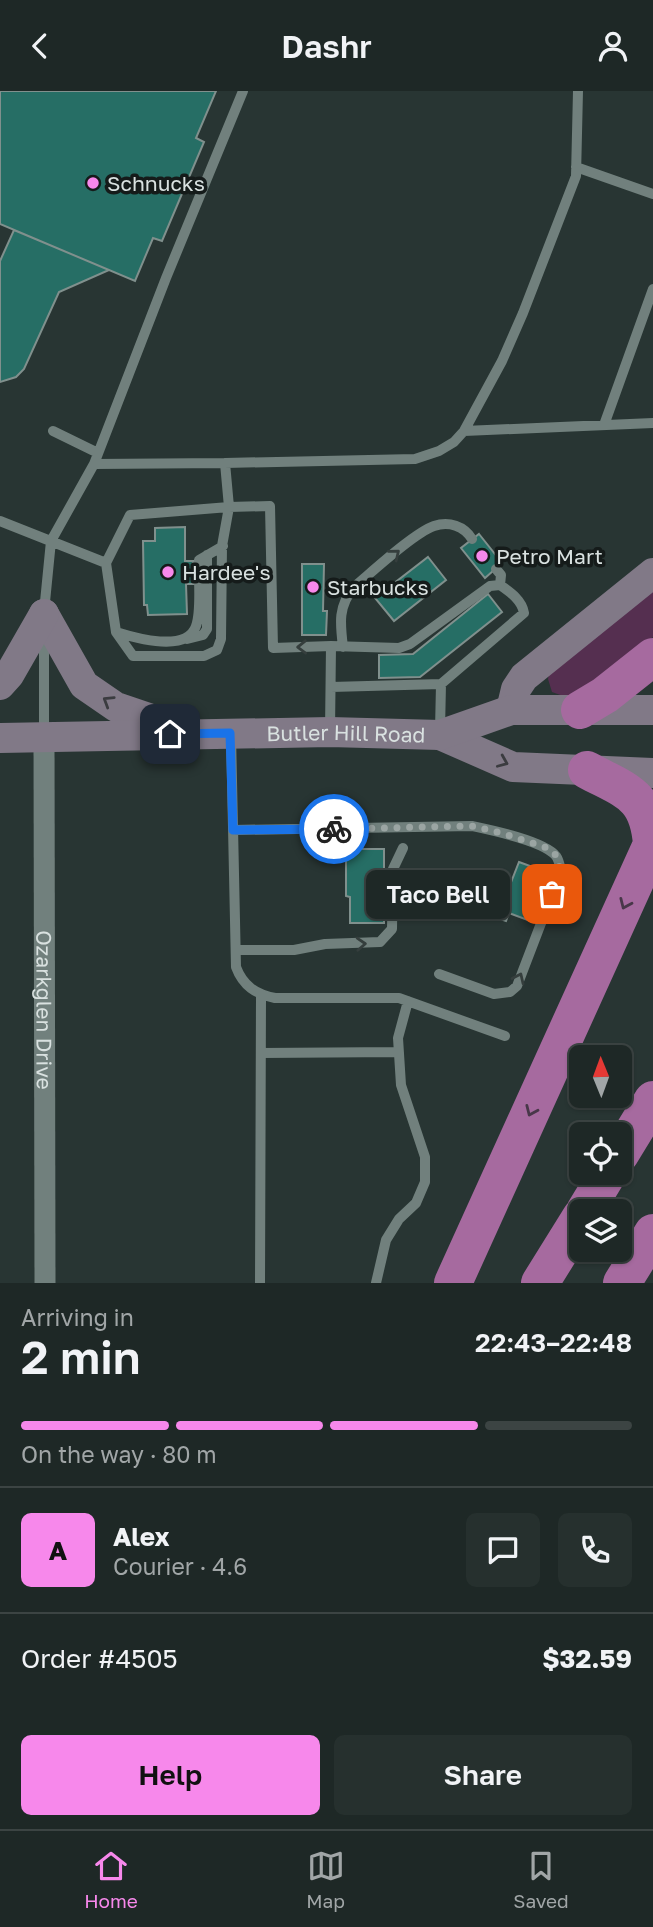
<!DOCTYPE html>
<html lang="en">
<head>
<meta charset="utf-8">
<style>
  body { margin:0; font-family:"Golos Text",sans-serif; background:#26302e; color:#f1f3f6; height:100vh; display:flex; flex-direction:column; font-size:26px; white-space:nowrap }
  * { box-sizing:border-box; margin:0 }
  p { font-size:23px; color:#a1a6a7 }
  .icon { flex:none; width:38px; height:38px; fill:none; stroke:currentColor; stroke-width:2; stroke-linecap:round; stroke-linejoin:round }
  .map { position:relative; height:1192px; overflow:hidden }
  .drawer { display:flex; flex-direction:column; background:#1e2826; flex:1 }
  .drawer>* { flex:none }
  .needle { width:46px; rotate:359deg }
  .tools { position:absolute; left:569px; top:954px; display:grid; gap:14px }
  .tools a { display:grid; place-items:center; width:63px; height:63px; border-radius:10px; background:#1e2826; box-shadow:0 2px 5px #0004,0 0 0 2px #3c4443; font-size:35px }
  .pin { position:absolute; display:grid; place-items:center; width:60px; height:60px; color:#fff; margin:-30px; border-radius:14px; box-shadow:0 4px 10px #0006 }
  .courier { position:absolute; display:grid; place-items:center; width:70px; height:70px; margin:-35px; border:5px solid #1a73e8; border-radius:50%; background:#fff; color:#222; box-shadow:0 2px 9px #0007 }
  .bubble { position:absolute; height:49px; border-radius:10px; background:#1e2826; box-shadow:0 2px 5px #0004,0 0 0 2px #3c4443; font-size:23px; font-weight:600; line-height:49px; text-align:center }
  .summary em { font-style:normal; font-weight:600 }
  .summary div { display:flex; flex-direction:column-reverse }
  .summary { display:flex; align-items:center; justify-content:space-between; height:119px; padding:0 21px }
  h1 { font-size:46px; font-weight:600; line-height:52px }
  .bar { display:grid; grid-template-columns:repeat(4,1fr); gap:10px 7px; align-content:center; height:84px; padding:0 21px }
  .bar i { height:9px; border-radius:5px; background:#3c4443 }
  .bar .selected { background:#f788eb }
  .bar p { grid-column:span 4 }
  .line { display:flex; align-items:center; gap:18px; padding:0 21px; border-top:2px solid #3c4443 }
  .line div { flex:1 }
  .round { display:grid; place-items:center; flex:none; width:74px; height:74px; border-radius:10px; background:#26302e }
  .action { display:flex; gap:14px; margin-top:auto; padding:14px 21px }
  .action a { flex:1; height:80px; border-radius:10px; background:#f788eb; color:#111; font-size:28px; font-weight:600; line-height:80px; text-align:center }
  .action a+a { background:#26302e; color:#f1f3f6 }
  header { display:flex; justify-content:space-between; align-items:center; height:91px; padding:0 21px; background:#1e2826; font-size:32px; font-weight:600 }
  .tab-bar { display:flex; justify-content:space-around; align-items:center; height:98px; border-top:2px solid #3c4443; background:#1e2826; font-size:19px; color:#a1a6a7 }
  .tab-bar a { display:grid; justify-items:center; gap:4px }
  .tab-bar .selected { color:#f788eb }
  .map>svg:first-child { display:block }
  .green { fill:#552f50 }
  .building { fill:#266e65; stroke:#80908d; stroke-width:2 }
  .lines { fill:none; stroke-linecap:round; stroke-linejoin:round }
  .lane { stroke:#71807d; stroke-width:10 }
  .street { stroke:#71807d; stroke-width:21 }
  .secondary { stroke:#817987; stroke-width:30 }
  .highway { stroke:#a66a9f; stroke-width:38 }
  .oneway { stroke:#353e3d }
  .oneway2 { stroke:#3b3c40 }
  .oneway3 { stroke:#483749 }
  .done { stroke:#9ba5a3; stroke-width:7; stroke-dasharray:0 12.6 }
  .route { stroke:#1a73e8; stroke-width:9 }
  .poi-dot { fill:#f788eb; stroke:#151b1a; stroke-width:2.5 }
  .labels { text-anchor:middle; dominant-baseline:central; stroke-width:7; stroke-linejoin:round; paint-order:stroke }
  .poi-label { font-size:21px; fill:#d9e1e0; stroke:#151b1a; text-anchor:start }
  .street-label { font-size:21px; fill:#d9e1e0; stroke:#151b1a }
</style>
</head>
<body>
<header><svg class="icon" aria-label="back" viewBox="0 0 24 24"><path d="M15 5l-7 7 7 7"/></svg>Dashr<svg class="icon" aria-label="person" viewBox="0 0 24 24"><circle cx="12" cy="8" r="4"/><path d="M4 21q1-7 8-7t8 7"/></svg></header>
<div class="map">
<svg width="653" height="1192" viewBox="0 0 653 1192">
  <rect width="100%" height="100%" fill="#283533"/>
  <path class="green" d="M653,499V546L607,587L566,606L552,601L548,588L549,583Z"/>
  <path class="building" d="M0,0H216L196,47L204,51L162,150L153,147L135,190L0,133Z
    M14,139L109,179L59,201L24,278L16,286L0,291V170Z
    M185,436V470H193L194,493H186L187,523L148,524L147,514H144L143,450H155V437Z
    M479,443L502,472L485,487L461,457Z
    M428,466L446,489L394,530L375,507Z
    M302,473H324L323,520H327L326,544H302Z
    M488,503L502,521L420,586L379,587V564L413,563Z
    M346,758H384V789H388L387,798L384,797V832H350V806L346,805Z
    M519,771L552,783L545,801L548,802L543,817L539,815L533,831L509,822L506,830L497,827Z"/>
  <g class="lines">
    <path class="lane" d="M576,76L653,103
      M604,334L653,198
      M53,340L98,362
      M464,340L653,332
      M225,372L229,416L270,415L273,557L331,555L399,557L410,553L490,495L500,494C510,501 522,509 524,522L441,593L440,639
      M94,373L225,372L415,368L439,360L454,351L464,340L502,270L523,222L576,85L578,0
      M229,416L222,455L221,548L217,559L204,565H133L116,541L106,472L130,424Z
      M0,430L106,472
      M496,478L501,484L500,494
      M44,521L51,450L94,373L166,187L243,0
      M116,541C135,547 187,562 196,535C202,519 198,488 199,469L223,455
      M187,548L203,544L207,538V464
      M343,556C340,532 338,515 354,496C372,481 414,442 434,435C449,430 464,435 472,448
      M331,596L441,593
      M330,639L331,555
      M44,643V540
      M231,643L236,876C243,895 256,903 275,907H399L505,945
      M233,739L472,735C491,739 544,750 556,765C559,769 560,775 561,780L517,895L510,901L494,903L439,883
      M236,859H294L325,853L380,851L392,838L393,778L403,757
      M261,962L399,961
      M260,1192L261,904
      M376,1192L386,1149L399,1128L416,1112L425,1091V1066L401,994L398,947L408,910"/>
    <path class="street" id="s1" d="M44,646L45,1192"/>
    <g class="secondary">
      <path d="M44,523L84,594L116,616L175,636"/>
      <path d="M0,594L9,584L44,523"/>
      <path d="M511,619L516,598L524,586L653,482"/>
      <path d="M440,644L513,676L653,682"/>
      <path id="s2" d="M0,647L330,641L440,644L511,619H653"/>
    </g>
    <path class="highway" d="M580,619L605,604L653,566
      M587,679C626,700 648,703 652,753
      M620,1063L653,1009
      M585,1120L608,1082
      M453,1192L653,751
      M540,1192L581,1126
      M622,1192L653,1142"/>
  </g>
  <defs><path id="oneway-chevron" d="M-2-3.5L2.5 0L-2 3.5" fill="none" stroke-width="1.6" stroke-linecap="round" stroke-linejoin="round" transform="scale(1.75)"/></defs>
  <g class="oneway">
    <use href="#oneway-chevron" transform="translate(395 463) rotate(-39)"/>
    <use href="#oneway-chevron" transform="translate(302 556) rotate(179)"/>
    <use href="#oneway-chevron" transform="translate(361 853) rotate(-3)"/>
    <use href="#oneway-chevron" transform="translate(519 887) rotate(-65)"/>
  </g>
  <g class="oneway2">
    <use href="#oneway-chevron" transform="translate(108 610) rotate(-148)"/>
    <use href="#oneway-chevron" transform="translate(503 671) rotate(23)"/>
  </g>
  <g class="oneway3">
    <use href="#oneway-chevron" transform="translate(625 813) rotate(114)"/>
    <use href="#oneway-chevron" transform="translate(531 1020) rotate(114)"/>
  </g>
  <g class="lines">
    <path class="done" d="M334,738L472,735L505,743L547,757L555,763L561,780L552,803"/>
    <path class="route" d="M170,643L230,642L233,739L334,738"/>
  </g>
  <g class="poi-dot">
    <circle cx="93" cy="92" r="7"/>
    <circle cx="482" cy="465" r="7"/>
    <circle cx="168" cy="481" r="7"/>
    <circle cx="313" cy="496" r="7"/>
  </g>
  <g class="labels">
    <g class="poi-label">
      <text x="107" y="92">Schnucks</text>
      <text x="496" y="465">Petro Mart</text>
      <text x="182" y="481">Hardee's</text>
      <text x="327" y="496">Starbucks</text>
    </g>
    <g class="street-label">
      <text stroke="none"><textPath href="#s2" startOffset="346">Butler Hill Road</textPath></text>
      <text stroke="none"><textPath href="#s1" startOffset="273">Ozarkglen Drive</textPath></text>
    </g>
  </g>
</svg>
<div class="tools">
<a><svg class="needle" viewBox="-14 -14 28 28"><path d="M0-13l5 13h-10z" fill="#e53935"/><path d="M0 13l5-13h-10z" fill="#a1a6a7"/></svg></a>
<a><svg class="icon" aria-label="locate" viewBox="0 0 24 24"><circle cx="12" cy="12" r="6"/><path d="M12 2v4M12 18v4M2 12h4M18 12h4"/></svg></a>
<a><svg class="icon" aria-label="layers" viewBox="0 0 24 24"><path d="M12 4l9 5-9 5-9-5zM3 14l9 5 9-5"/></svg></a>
</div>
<div class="pin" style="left:552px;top:803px;background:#ea580c"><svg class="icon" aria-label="bag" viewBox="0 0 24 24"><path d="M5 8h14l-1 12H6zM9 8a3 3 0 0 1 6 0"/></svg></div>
<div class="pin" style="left:170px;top:643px;background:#1f2937"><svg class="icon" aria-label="home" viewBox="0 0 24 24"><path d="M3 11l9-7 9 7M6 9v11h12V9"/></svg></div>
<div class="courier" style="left:334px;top:738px"><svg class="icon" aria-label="bike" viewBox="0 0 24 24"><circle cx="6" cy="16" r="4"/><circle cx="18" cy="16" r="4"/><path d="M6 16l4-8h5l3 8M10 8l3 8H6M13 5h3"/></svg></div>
<div class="bubble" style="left:366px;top:779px;width:144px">Taco Bell</div>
</div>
<section class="drawer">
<div class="summary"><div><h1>2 min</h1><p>Arriving in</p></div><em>22:43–22:48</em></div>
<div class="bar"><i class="selected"></i><i class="selected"></i><i class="selected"></i><i></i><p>On the way · 80 m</p></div>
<div class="line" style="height:126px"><b class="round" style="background:#f788eb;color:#111">A</b><div><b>Alex</b><p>Courier · 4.6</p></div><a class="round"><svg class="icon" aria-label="chat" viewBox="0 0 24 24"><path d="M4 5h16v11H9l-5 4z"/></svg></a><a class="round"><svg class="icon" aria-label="phone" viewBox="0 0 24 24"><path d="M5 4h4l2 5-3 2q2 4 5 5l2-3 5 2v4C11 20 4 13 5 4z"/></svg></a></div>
<div class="line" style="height:91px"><div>Order #4505</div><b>$32.59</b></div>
<div class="action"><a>Help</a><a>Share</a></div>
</section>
<nav class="tab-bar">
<a class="selected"><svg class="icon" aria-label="home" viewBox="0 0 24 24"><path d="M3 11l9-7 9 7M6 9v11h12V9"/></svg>Home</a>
<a><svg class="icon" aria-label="map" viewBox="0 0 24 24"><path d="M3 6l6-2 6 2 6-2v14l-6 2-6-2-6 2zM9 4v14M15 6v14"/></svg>Map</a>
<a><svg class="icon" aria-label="saved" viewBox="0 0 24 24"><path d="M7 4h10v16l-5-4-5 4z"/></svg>Saved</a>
</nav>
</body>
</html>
